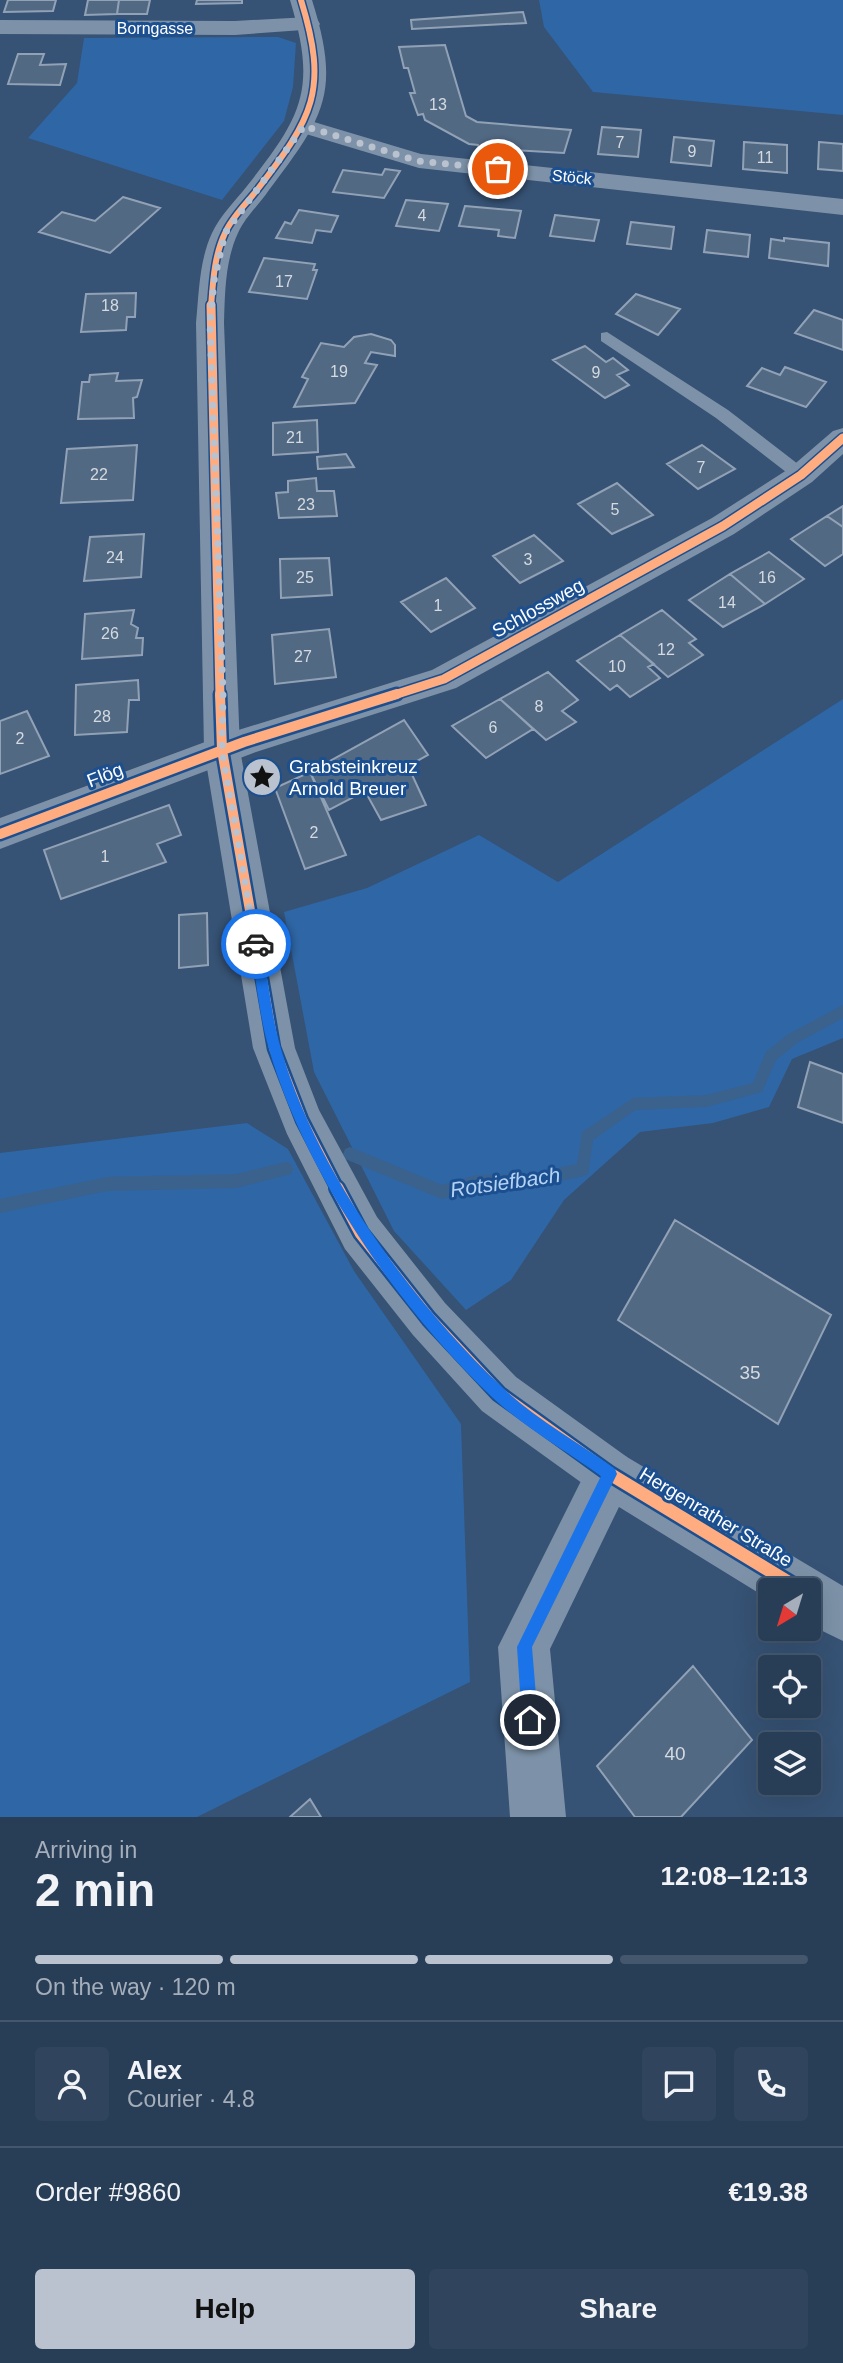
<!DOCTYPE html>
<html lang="en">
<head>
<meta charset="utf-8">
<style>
  body { margin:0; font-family:Arial,sans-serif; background:#30455d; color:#f1f3f6; height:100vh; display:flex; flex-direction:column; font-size:26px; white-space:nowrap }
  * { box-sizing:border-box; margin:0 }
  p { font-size:23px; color:#a5aeba }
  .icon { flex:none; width:38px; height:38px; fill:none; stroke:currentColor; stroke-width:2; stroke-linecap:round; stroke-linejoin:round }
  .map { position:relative; height:1817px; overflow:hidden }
  .side { display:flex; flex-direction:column; background:#283e57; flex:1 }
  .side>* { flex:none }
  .needle { width:46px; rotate:218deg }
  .fabs { position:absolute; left:758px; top:1578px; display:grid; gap:14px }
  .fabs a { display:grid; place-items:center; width:63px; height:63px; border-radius:7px; background:#283e57; box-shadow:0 7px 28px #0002,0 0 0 2px #44576d; font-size:35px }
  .pin { position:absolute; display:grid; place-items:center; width:60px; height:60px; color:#fff; margin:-30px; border:4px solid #fff; border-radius:50%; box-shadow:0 2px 7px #0007 }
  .courier { position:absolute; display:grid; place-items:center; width:70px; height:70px; margin:-35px; border:5px solid #1a73e8; border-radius:50%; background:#fff; color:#222; box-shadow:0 2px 9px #0007 }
  .overview em { font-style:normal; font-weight:600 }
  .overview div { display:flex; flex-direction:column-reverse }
  .overview { display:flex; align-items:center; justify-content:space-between; height:119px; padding:0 35px }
  h1 { font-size:46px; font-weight:600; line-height:52px }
  .bar { display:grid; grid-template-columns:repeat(4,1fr); gap:10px 7px; align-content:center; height:84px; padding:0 35px }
  .bar i { height:9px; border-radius:5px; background:#44576d }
  .bar .on { background:#b9c2ce }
  .bar p { grid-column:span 4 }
  .line { display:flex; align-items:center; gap:18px; padding:0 35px; border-top:2px solid #44576d }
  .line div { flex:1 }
  .round { display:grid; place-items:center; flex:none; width:74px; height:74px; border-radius:7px; background:#30455d }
  .primary-button { display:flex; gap:14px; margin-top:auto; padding:14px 35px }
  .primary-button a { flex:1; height:80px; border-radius:7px; background:#b9c2ce; color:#111; font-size:28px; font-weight:600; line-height:80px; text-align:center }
  .primary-button a+a { background:#30455d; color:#f1f3f6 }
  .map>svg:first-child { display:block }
  .green { fill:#2f66a5 }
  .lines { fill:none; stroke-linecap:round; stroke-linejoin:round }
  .stream { fill:#3b618d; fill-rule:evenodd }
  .building { fill:#526984; stroke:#92a2b6; stroke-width:2 }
  .service { fill:#7d92a8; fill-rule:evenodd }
  .minor { fill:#7d92a8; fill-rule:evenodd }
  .tertiary { fill:#7d92a8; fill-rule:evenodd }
  .cycleway-far3-casing { stroke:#1b4f8f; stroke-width:9 }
  .cycleway-far2-casing { stroke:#1b4f8f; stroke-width:12 }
  .cycleway-far1-casing { stroke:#1b4f8f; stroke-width:15 }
  .cycleway-casing { stroke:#1b4f8f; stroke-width:18 }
  .cycleway-far3 { stroke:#ffac80; stroke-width:6 }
  .cycleway-far2 { stroke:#ffac80; stroke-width:9 }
  .cycleway-far1 { stroke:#ffac80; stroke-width:10 }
  .cycleway { stroke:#ffac80; stroke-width:13 }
  .route { fill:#1a73e8 }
  .done { stroke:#b9c2ce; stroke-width:7; stroke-dasharray:0 12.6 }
  .labels { text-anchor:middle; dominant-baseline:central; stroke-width:6; stroke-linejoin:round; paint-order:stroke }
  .far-street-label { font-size:16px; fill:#fff; stroke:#1b4f8f }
  .number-label { font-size:16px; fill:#d4dae0 }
  .street-label { font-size:19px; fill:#fff; stroke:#1b4f8f }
  .poi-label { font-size:19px; fill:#fff; stroke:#1b4f8f; text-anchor:start }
  .near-number-label { font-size:19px; fill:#d4dae0 }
  .water-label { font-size:21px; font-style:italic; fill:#b5d3f5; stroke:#1b4f8f }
</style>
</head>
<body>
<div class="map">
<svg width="843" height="1817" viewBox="0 0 843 1817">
  <rect width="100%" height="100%" fill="#365274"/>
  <path class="green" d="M539,0H843V115L593,92L544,27Z
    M278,37L296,43L293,87L284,121L222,200L28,138L77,83L84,38Z
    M843,699V1038L792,1059L769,1107L713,1123L640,1132L564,1200L511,1280L466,1310L394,1231L314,1072L284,912L367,888L479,835L558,882Z
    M247,1123L288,1149L354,1271L461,1424L470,1682L197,1817H0V1153Z"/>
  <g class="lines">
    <path class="stream" d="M843,1005V1018L797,1043L776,1060L762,1092L706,1107L635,1110L593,1140L588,1174L583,1176L530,1188L477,1189L442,1199L345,1159L343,1154L345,1149L350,1147L442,1185L477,1175L530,1174L577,1164L582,1132L633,1098L706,1095L753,1083L766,1052L787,1035Z
      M286,1162L291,1164L293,1169L291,1174L236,1188L107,1191L0,1213V1199L107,1177L236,1174Z"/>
  </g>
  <path class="building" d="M8,0H56L53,11L4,12Z
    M88,0H119L117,14L85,15Z
    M119,0H150L147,14H117Z
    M197,0H242V3L196,4Z
    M523,12L526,23L412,29L411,20Z
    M445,45L466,116L477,122L571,130L564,153L479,148L478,145L469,144L425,120L423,114L418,115L410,93H415L408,68H404L399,47Z
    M18,54H44L40,65L66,64L60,85L8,84Z
    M602,127L641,130L638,157L598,154Z
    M674,137L714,141L711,166L671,162Z
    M744,142L787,145V173L743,169Z
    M819,142L843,144V171L818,169Z
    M385,169L400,171L384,198L333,192L343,170L382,175Z
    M123,197L160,208L110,253L39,232L62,212L95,221Z
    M406,200L448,204L439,231L396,226Z
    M465,206L521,211L515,238L498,236L499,230L459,226Z
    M299,210L338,216L331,232L316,230L312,243L276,238L285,222L291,224Z
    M555,215L599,220L594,241L550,236Z
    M631,222L674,227L671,249L627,244Z
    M707,230L750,235L748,257L704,252Z
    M784,238L829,243L828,266L769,258L771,239L784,241Z
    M264,258L315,264L313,270H317L307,299L249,292Z
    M136,293L135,317H127L126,330L81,332L86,294Z
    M636,294L680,309L658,335L616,314Z
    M814,310L843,320V350L795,333Z
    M371,334L391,340L395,345V356L371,352L365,363L377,365L355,403L294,407L308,379L302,377L321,343L344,347L354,337Z
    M585,346L606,362L613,358L628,370L617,375L629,385L605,398L553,360Z
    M785,367L826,382L806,407L747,386L762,368L780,375Z
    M118,373L116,381L142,380L137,397L133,398L134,418L78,419L82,382H89L90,375Z
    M317,420L318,452L273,455V423Z
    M137,445L133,500L61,503L67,449Z
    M702,445L735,469L698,489L667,464Z
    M346,454L354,467L318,469L317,457Z
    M316,478L317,491H334L337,516L279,518L276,493L288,492V481Z
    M617,483L653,515L612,534L578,504Z
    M843,506V527L827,516Z
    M827,516L843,527V554L825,566L791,539Z
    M144,534L141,577L84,581L90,537Z
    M534,535L563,561L520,583L493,556Z
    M769,552L804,579L765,604L730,574Z
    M329,558L332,595L281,598L280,559Z
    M730,574L765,604L723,627L689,600Z
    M446,578L475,608L431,632L401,602Z
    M134,610L131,624L138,628L136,638H143L142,655L82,659L85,614Z
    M662,610L696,639L689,643L703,655L668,677L620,635Z
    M329,629L336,677L275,684L272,635Z
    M620,635L654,664L648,667L660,678L630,697L617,685L610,690L577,661Z
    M548,672L578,700L562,711L576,722L546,740L500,699Z
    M138,680L139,700H129L127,732L75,735L76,685Z
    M500,699L533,729L486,758L452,726Z
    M27,711L49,756L0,774V721Z
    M404,720L428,755L408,766L426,805L381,820L365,791L329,810L310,772Z
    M310,772L346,855L305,869L275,788Z
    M169,805L181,835L157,844L166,862L61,899L44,850Z
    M207,913L208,965L179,968V915Z
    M810,1062L843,1074V1123L798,1107Z
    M675,1220L831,1315L778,1424L618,1320Z
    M693,1666L752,1740L681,1817H635L597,1766Z
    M310,1799L321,1817H290Z"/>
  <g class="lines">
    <path class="service" d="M607,332L728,410L807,471L810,475L807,479H795L716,418L601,341V333Z"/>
    <path class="minor" d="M309,17L317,19L320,24L317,29L235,35L0,34V20L235,21Z
      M304,119L421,154L843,199V215L419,168L296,131L292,126L296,121Z
      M843,428V454L812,482L734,534L456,688L256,752L0,849V818L232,732L432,670L712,518L790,468L833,431Z
      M610,1449L627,1457L635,1474L550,1649L566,1817H510L498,1647L593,1457Z"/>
    <path class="tertiary" d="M290,0H312C341,92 325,116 269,190C259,205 245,217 238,233C225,261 225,293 224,323L240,750L295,1048L319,1110L377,1217L445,1303L516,1377L627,1457L843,1586V1641L808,1624V1591H770V1600L593,1491L482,1411L413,1335L345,1249L287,1134L253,1048L204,750L196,323C199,293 199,261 212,233C220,216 235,201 247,186C303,115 317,89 290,0Z"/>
    <defs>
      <path id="cycleway-far3" d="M211,307C213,282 214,256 225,233C232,217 246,204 257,190C313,117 329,91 301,0"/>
      <path id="cycleway-far2" d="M211,305L220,696
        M391,696L444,679L723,526L801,475L843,438"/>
      <path id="cycleway-far1" d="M220,694L222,750L274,1048L302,1120L338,1190
        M0,834L244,742L397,694"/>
      <path id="cycleway" d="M337,1188L361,1233L429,1319L499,1394L610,1474L803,1591"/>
    </defs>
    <use href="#cycleway-far3" class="cycleway-far3-casing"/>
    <use href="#cycleway-far2" class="cycleway-far2-casing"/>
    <use href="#cycleway-far1" class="cycleway-far1-casing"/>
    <use href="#cycleway" class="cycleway-casing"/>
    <use href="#cycleway-far3" class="cycleway-far3"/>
    <use href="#cycleway-far2" class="cycleway-far2"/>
    <use href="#cycleway-far1" class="cycleway-far1"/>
    <use href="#cycleway" class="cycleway"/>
  </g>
  <path class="route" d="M256,939L262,944C268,978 271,1015 281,1049C316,1171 411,1301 503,1388C534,1418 580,1443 615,1469L617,1474L532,1647L538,1720L530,1728L522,1720L517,1647L601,1476C566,1451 525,1428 493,1398C400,1311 304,1172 269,1049C259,1015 256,978 250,944Z"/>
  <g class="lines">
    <path class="done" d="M256,944L222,750L223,693L210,323L214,281L225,233L304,126L418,161L498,169"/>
  </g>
  <defs>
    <symbol id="sight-disc" viewBox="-11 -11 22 22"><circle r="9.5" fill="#b9c2ce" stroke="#1b4f8f"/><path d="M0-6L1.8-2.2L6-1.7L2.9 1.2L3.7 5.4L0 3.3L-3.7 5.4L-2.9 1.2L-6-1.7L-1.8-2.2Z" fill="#111"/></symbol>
  </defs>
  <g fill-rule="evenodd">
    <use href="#sight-disc" x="240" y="755" width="44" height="44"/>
  </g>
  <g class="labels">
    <g class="far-street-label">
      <text x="155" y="28">Borngasse</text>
      <text transform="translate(572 177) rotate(6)">Stöck</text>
    </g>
    <g class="number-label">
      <text x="438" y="104">13</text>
      <text x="620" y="142">7</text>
      <text x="692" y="151">9</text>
      <text x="765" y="157">11</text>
      <text x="422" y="215">4</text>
      <text x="284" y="281">17</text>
      <text x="110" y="305">18</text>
      <text x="339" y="371">19</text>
      <text x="596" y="372">9</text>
      <text x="295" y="437">21</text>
      <text x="701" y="467">7</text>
      <text x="99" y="474">22</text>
      <text x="306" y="504">23</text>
      <text x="615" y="509">5</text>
      <text x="115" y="557">24</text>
      <text x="528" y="559">3</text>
      <text x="305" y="577">25</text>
      <text x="767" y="577">16</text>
      <text x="727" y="602">14</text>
      <text x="438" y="605">1</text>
      <text x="110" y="633">26</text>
      <text x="666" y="649">12</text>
      <text x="303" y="656">27</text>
      <text x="617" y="666">10</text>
      <text x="539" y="706">8</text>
      <text x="102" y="716">28</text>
      <text x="493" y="727">6</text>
      <text x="20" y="738">2</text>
      <text x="314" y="832">2</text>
      <text x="105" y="856">1</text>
    </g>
    <g class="street-label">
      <text transform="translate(538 608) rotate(-29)">Schlossweg</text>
      <text transform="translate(105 775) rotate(-21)">Flög</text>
      <text transform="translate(716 1517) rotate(31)">Hergenrather Straße</text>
    </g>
    <g class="poi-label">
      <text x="289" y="766">Grabsteinkreuz<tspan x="289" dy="22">Arnold Breuer</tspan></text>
    </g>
    <g class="near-number-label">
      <text x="750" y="1372">35</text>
      <text x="675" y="1753">40</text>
    </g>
    <g class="water-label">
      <text transform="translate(505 1182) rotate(-8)">Rotsiefbach</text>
    </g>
  </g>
</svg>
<div class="fabs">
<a><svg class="needle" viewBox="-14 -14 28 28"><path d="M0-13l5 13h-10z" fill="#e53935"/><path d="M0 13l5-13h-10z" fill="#a5aeba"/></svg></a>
<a><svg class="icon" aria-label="locate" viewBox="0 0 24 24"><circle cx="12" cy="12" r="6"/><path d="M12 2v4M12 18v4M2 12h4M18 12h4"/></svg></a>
<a><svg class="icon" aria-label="layers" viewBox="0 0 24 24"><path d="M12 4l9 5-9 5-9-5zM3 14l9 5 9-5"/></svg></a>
</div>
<div class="pin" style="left:498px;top:169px;background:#ea580c"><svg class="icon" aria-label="bag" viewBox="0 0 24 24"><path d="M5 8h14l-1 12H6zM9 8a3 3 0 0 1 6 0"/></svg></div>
<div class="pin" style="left:530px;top:1720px;background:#1f2937"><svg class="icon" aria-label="home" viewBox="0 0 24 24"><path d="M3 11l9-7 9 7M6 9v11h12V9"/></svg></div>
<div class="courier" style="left:256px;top:944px"><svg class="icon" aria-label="car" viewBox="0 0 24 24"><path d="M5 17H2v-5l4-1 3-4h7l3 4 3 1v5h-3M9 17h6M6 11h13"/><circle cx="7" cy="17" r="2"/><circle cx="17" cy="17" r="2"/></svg></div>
</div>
<section class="side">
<div class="overview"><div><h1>2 min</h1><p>Arriving in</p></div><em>12:08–12:13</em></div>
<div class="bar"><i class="on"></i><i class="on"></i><i class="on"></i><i></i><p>On the way · 120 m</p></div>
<div class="line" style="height:126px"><a class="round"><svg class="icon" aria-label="person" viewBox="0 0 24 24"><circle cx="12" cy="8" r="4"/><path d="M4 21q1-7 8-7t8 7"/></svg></a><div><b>Alex</b><p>Courier · 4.8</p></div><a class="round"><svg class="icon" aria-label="chat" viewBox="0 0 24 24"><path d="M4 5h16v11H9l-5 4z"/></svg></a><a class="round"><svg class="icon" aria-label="phone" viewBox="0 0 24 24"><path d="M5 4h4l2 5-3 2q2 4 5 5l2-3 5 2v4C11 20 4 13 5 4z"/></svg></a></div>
<div class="line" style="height:91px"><div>Order #9860</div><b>€19.38</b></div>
<div class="primary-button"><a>Help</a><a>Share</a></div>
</section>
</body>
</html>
